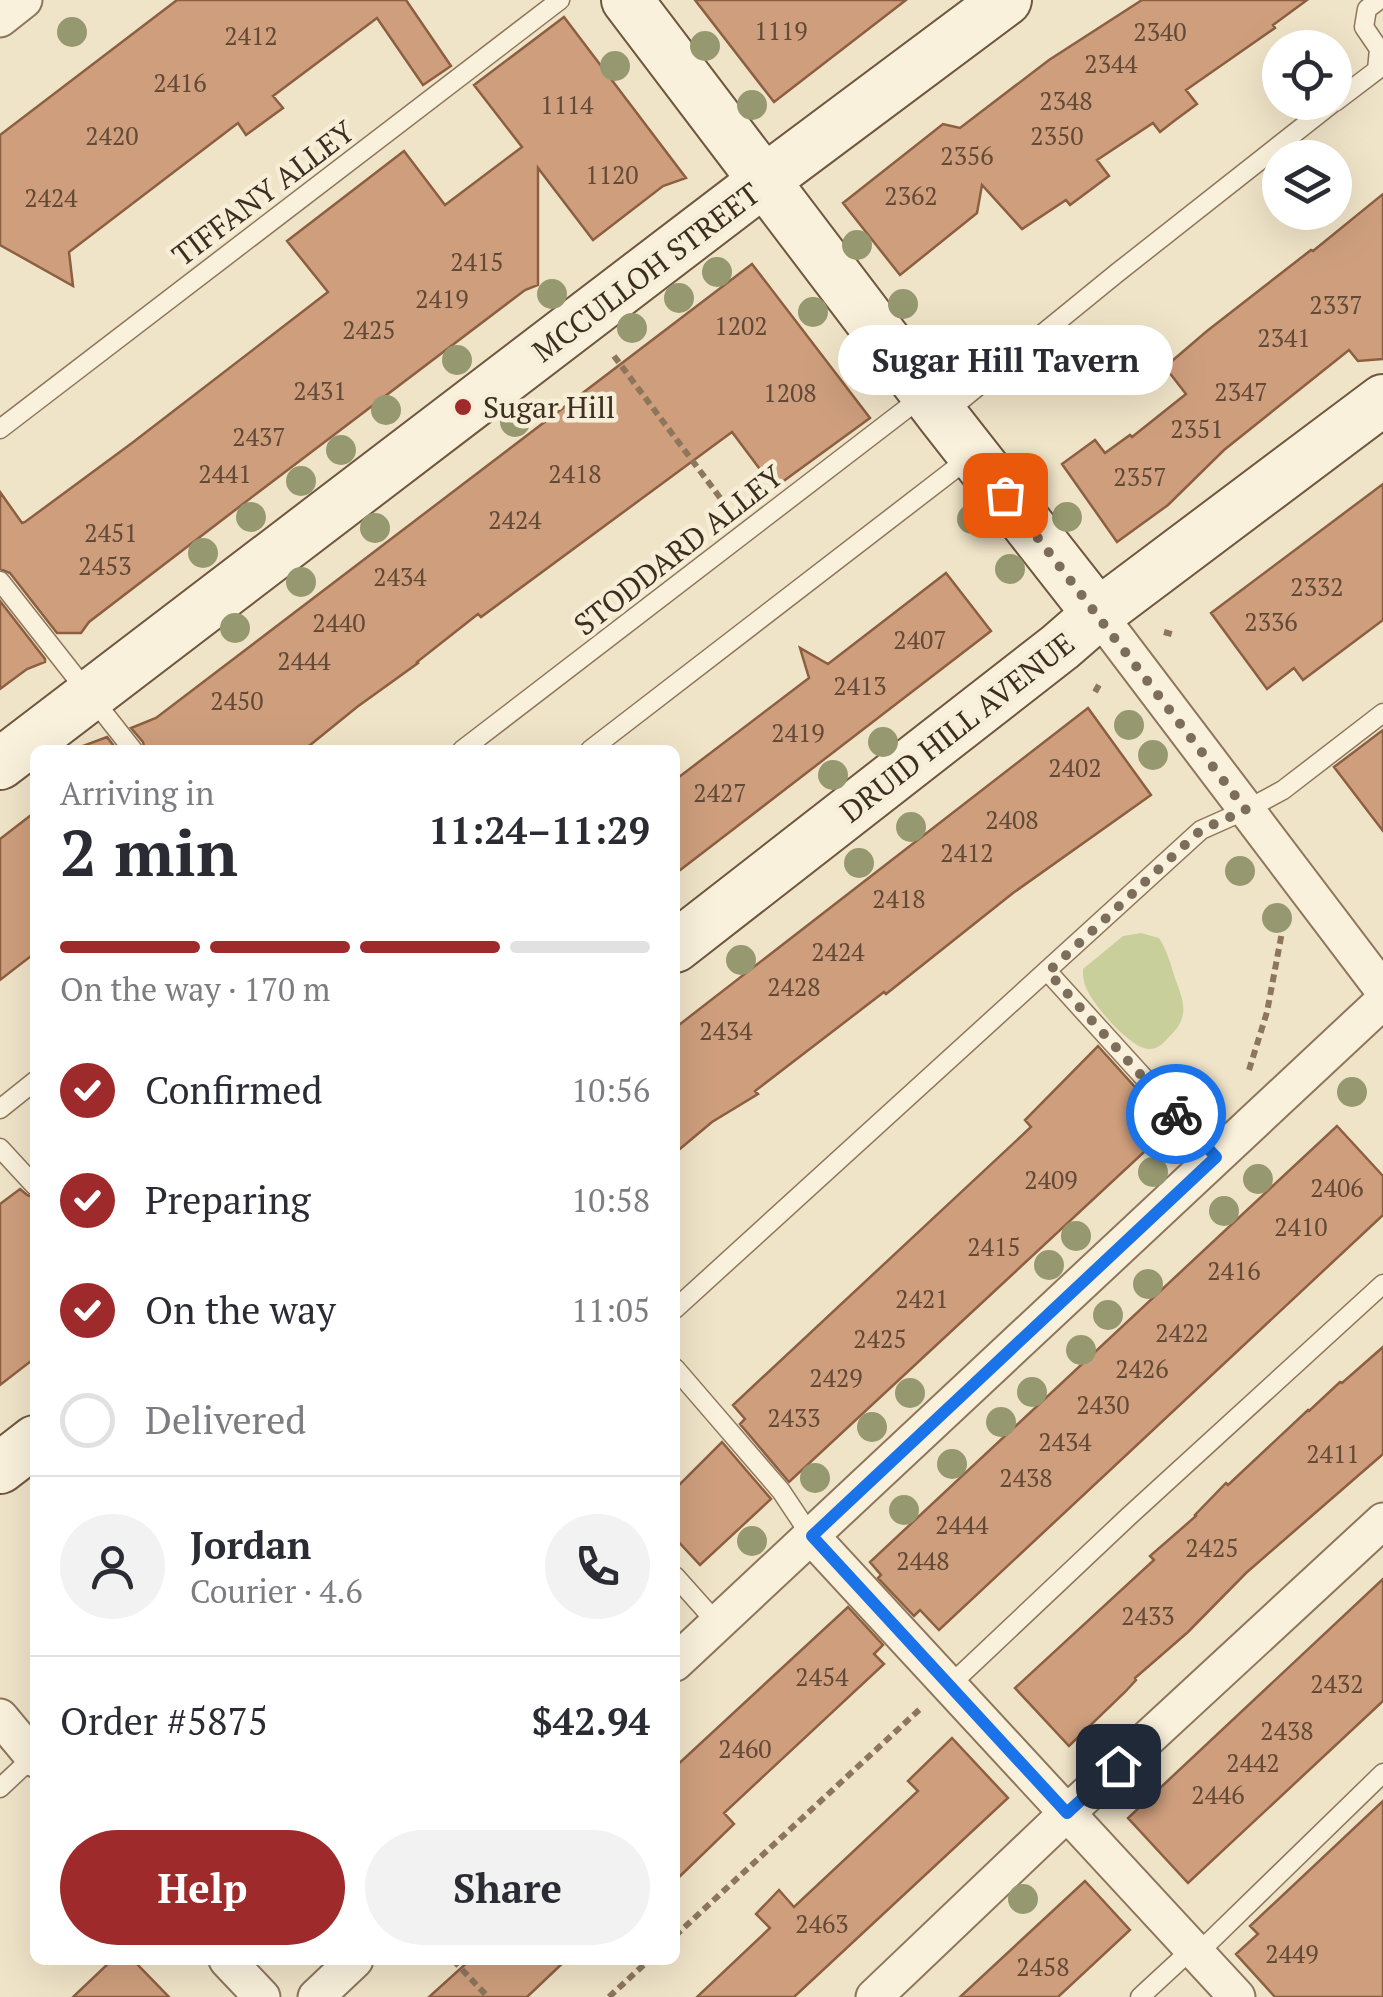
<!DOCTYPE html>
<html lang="en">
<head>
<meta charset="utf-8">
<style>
  body { margin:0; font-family:"PT Serif",serif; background:#f2f2f3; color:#2b2b33; height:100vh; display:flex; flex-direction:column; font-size:38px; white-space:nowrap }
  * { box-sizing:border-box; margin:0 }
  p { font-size:32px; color:#7c7c81 }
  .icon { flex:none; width:55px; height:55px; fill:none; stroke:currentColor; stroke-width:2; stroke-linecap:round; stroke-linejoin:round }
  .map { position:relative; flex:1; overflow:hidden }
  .sheet { position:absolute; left:30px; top:745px; width:650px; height:1220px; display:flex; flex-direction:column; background:#fff; border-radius:15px; box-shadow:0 10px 40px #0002 }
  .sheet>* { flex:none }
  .controls { position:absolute; left:1262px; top:30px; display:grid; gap:20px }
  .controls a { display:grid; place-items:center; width:90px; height:90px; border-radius:50%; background:#fff; box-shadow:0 10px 40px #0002; font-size:50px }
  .pin { position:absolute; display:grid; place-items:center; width:85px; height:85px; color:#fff; margin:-42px; border-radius:20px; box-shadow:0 5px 15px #0006 }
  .courier { position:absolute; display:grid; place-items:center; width:100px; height:100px; margin:-50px; border:8px solid #1a73e8; border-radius:50%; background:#fff; color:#222; box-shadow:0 2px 12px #0007 }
  .bubble { position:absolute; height:70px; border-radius:35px; background:#fff; box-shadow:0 10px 40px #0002; font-size:32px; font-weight:700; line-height:70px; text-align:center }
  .headline em { font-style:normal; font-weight:700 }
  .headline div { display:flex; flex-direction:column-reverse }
  .headline { display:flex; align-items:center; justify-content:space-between; height:170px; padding:0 30px }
  h1 { font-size:65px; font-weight:700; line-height:75px }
  .bar { display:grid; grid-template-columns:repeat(4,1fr); gap:15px 10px; align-content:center; height:120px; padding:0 30px }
  .bar i { height:12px; border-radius:8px; background:#e1e1e2 }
  .bar .current { background:#9e2a2b }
  .bar p { grid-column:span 4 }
  .line { display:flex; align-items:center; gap:25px; padding:0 30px; border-top:2px solid #e1e1e2 }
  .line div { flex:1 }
  .round { display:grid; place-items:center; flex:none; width:105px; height:105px; border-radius:52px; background:#f2f2f3 }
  ol { padding:0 30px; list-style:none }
  li { display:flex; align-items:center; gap:30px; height:110px }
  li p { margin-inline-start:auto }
  li .icon { padding:10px; border-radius:50%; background:#9e2a2b; color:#fff; stroke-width:4 }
  li:last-child { color:#7c7c81 }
  li i { width:55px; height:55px; border:5px solid #e1e1e2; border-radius:50% }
  .primary-button { display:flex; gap:20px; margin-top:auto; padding:20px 30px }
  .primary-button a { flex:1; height:115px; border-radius:60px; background:#9e2a2b; color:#fff; font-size:40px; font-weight:700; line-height:115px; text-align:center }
  .primary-button a+a { background:#f2f2f3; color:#2b2b33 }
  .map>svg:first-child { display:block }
  .green { fill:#c9cf9b }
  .building { fill:#cf9f7d; stroke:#8d5f41; stroke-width:2.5 }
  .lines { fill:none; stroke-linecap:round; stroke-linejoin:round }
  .lane-casing { stroke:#8d765c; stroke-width:21 }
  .street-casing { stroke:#8d765c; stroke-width:39 }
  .secondary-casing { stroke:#6f573f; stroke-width:54 }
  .path { stroke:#8d765c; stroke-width:6; stroke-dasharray:8 5; stroke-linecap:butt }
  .lane { stroke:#faf1dc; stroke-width:18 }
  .street { stroke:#faf1dc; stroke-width:35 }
  .secondary { stroke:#faf1dc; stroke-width:50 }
  .tree { fill:#96986f }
  .done { stroke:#7c6e5b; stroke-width:10; stroke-dasharray:0 18 }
  .route { stroke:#1a73e8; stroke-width:12 }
  .poi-dot { fill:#9e2a2b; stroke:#f7eed8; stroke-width:4 }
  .labels { text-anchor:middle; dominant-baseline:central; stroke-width:9; stroke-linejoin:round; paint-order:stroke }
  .number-label { font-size:25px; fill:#624a37 }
  .street-label { font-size:30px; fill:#3d2e20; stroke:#f7eed8 }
  .poi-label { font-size:30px; fill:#3d2e20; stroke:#f7eed8; text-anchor:start }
</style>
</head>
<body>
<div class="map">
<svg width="1383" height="1997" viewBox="0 0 1383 1997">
  <rect width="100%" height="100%" fill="#f0e4c8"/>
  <path class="green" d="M1141,933L1159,938C1168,952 1171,966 1176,981C1185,1004 1189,1018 1169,1037C1163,1043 1159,1049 1149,1049C1129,1048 1091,1003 1085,985C1083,978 1083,976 1083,969L1123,936Z"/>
  <path class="building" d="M177,0H406L451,66L423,85L377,18L273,96L283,108L246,135L238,123L69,252L73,286L0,245V135Z
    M695,0H906L774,102Z
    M1142,0H1307L1273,25L1275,28L1186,90L1197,104L1174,121L1160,132L1153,123L1097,160L1109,176L1070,205L1066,200L1022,229L982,185L977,213L900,275L843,203L943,124L960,128L1049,60Z
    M564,17L686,178L663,186L593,240L538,168V285L525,290L256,494L89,622L81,633H57L10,573L0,569V492L22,523L25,522L132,443L328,292L287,241L404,151L445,205L522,147L474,85Z
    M1383,194V359L1358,361L1349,350L1224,450L1168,505L1117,542L1062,464L1095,440L1105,453L1130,435L1132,437L1186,394L1165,367L1207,331L1311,250L1313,251Z
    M752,264L870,418L774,488L732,432L481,617L478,614L417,662L418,663L357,707L304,750H145L143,742L131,728L156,718Z
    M1383,484V620L1303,680L1294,668L1267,689L1211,613Z
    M946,573L991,631L675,874V780L809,678L800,648L828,664Z
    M0,601L45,659V662L27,669L0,689Z
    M1088,708L1151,795L1013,893L886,994L884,992L755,1091L758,1094L712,1122L675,1153V1028Z
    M1383,730V831L1334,767Z
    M107,737L117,750H80V747Z
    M35,812V953L0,980V839Z
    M1098,1046L1171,1127L789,1482L740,1424L745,1419L733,1405L1031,1127L1025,1120Z
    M1337,1126L1383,1176V1215L939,1630L920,1610L914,1616L878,1578L881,1575L870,1562Z
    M20,1189L27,1195L35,1198V1358L0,1385V1204Z
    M1383,1347V1454L1246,1573L1188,1632L1135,1678L1136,1680L1125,1692L1069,1746L1015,1688L1154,1560L1150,1556L1196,1516L1195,1515L1226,1483L1228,1485L1308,1410L1309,1411L1340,1382L1342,1383Z
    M722,1442L771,1499L700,1565L675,1538V1489Z
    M1383,1579V1701L1188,1883L1128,1818Z
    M848,1607L883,1645L874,1654L884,1664L724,1813L734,1824L675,1881V1767Z
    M952,1738L1008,1798L794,1997H697L770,1928L756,1914L779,1890L794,1907L918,1791L908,1781Z
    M1383,1801V1997H1275L1236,1954L1258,1934L1250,1926Z
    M1085,1881L1130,1930L1058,1997H960Z
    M112,1960H133L169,1997H73Z
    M470,1960H566L527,1997H429Z"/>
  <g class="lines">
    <defs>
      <path id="lane" d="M1335,102L1377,70L1379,49L1364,27L1367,9L1379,0
        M944,414L1117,273L1334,102
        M0,429L560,0
        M0,581L133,750
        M462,750L923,396
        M590,750L969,458
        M1048,972L1216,1157
        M0,1109L35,1081
        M0,1148L35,1186
        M675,1309L1201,830L1246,810L1283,790L1383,713
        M675,1368L781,1491L811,1536
        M675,1576L717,1623
        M950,1685L1128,1517L1383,1284
        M0,1788L33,1757
        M1197,1954L1383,1773
        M1140,1997L1192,1949"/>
      <path id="street" d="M0,19L24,0
        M1098,614L1383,990
        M811,1536L1237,1997
        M675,1663L1383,1001
        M0,1717L35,1759
        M227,1960L262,1997
        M316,1997L355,1960
        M874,1997L1067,1813L1383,1521"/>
      <path id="secondary" d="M627,0L942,415L1098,614
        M0,764L765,180L1006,0
        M675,947L1060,647L1098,614L1383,400
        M0,1468L35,1441"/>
    </defs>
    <use href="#lane" class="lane-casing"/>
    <use href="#street" class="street-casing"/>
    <use href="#secondary" class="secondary-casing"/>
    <path class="path" d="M614,356L730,511
      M1164,632L1175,635
      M1095,692L1100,683
      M1249,1070L1267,1012L1282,932
      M675,1936L920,1709
      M453,1960L488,1997
      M609,1997L649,1960"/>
    <use href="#lane" class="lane"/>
    <use href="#street" class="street"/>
    <use href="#secondary" class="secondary"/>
  </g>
  <g class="tree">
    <circle cx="72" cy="32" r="15"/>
    <circle cx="705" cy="46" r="15"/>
    <circle cx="615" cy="66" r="15"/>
    <circle cx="752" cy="105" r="15"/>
    <circle cx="857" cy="245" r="15"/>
    <circle cx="717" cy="272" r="15"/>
    <circle cx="552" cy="294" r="15"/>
    <circle cx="679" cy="298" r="15"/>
    <circle cx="903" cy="304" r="15"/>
    <circle cx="813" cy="312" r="15"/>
    <circle cx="632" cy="328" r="15"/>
    <circle cx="457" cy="360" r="15"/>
    <circle cx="865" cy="376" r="15"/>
    <circle cx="386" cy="410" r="15"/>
    <circle cx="515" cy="422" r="15"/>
    <circle cx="341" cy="450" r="15"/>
    <circle cx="1032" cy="471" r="15"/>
    <circle cx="301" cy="481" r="15"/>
    <circle cx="251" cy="517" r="15"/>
    <circle cx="1067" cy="517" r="15"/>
    <circle cx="972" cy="519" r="15"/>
    <circle cx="375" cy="528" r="15"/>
    <circle cx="203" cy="553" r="15"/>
    <circle cx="1010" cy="569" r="15"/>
    <circle cx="301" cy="582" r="15"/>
    <circle cx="235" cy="628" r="15"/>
    <circle cx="1129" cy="725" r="15"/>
    <circle cx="883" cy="742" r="15"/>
    <circle cx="1153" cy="755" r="15"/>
    <circle cx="833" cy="775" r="15"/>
    <circle cx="911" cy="827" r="15"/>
    <circle cx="859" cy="863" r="15"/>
    <circle cx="1240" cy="871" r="15"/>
    <circle cx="1277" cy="918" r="15"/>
    <circle cx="741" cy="960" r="15"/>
    <circle cx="1352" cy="1092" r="15"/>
    <circle cx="1153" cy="1172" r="15"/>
    <circle cx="1258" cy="1179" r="15"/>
    <circle cx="1224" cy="1211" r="15"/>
    <circle cx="1076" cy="1236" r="15"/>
    <circle cx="1049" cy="1265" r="15"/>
    <circle cx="1148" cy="1284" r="15"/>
    <circle cx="1108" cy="1315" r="15"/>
    <circle cx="1081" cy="1350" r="15"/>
    <circle cx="1032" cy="1392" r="15"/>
    <circle cx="910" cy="1393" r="15"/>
    <circle cx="1001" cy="1422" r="15"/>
    <circle cx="872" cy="1427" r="15"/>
    <circle cx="952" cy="1464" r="15"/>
    <circle cx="815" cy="1478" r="15"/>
    <circle cx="904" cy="1510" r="15"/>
    <circle cx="752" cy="1541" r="15"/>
    <circle cx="1023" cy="1899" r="15"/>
  </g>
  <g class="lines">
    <path class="done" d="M1005,495L1246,810L1201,830L1048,972L1176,1114"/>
    <path class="route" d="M1118,1766L1067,1813L812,1536L1216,1157L1176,1114"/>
  </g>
  <circle class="poi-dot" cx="463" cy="407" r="10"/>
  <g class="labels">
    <g class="number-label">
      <text x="781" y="30">1119</text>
      <text x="1160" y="31">2340</text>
      <text x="251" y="35">2412</text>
      <text x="1111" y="63">2344</text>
      <text x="180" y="82">2416</text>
      <text x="1066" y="100">2348</text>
      <text x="567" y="104">1114</text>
      <text x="112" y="135">2420</text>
      <text x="1057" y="135">2350</text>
      <text x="967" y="155">2356</text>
      <text x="612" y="174">1120</text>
      <text x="911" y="195">2362</text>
      <text x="51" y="197">2424</text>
      <text x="477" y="261">2415</text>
      <text x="442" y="298">2419</text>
      <text x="1336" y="304">2337</text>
      <text x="741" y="325">1202</text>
      <text x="369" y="329">2425</text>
      <text x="1284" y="337">2341</text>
      <text x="320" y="390">2431</text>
      <text x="1241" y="391">2347</text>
      <text x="790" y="392">1208</text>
      <text x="1197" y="428">2351</text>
      <text x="259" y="436">2437</text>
      <text x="225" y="473">2441</text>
      <text x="575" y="473">2418</text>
      <text x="1140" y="476">2357</text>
      <text x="515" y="519">2424</text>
      <text x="111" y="532">2451</text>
      <text x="105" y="565">2453</text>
      <text x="400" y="576">2434</text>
      <text x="1317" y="586">2332</text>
      <text x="1271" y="621">2336</text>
      <text x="339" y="622">2440</text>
      <text x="920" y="639">2407</text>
      <text x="304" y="660">2444</text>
      <text x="860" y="685">2413</text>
      <text x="237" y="700">2450</text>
      <text x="798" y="732">2419</text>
      <text x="1075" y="767">2402</text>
      <text x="720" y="792">2427</text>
      <text x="1012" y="819">2408</text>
      <text x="967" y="852">2412</text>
      <text x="899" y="898">2418</text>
      <text x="838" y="951">2424</text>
      <text x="794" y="986">2428</text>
      <text x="726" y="1030">2434</text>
      <text x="1051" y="1179">2409</text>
      <text x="1337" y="1187">2406</text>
      <text x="1301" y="1226">2410</text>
      <text x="994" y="1246">2415</text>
      <text x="1234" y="1270">2416</text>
      <text x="922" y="1298">2421</text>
      <text x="1182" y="1332">2422</text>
      <text x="880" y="1338">2425</text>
      <text x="1142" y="1368">2426</text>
      <text x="836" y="1377">2429</text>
      <text x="1103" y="1404">2430</text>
      <text x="794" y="1417">2433</text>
      <text x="1065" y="1441">2434</text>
      <text x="1333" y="1453">2411</text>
      <text x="1026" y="1477">2438</text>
      <text x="962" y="1524">2444</text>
      <text x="1212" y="1547">2425</text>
      <text x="923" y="1560">2448</text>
      <text x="1148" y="1615">2433</text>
      <text x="822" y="1676">2454</text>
      <text x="1337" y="1683">2432</text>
      <text x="1287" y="1730">2438</text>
      <text x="745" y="1748">2460</text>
      <text x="1253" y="1762">2442</text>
      <text x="1218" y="1794">2446</text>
      <text x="822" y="1923">2463</text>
      <text x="1292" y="1953">2449</text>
      <text x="1043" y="1966">2458</text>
    </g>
    <g class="street-label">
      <text transform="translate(263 193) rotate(-37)">TIFFANY ALLEY</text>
      <text transform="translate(646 272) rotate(-37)">MCCULLOH STREET</text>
      <text transform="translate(678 550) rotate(-38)">STODDARD ALLEY</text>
      <text transform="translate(957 727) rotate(-38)">DRUID HILL AVENUE</text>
    </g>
    <g class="poi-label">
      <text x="483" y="407">Sugar Hill</text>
    </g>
  </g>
</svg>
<div class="controls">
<a><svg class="icon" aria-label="locate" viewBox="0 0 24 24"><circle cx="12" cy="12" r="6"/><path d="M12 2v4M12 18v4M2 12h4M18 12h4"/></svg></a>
<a><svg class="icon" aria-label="layers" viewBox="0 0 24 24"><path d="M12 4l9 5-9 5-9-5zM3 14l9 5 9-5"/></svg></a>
</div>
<div class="pin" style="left:1005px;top:495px;background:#ea580c"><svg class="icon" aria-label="bag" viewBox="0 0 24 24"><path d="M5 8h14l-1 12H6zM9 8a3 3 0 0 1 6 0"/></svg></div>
<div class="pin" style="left:1118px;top:1766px;background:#1f2937"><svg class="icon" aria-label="home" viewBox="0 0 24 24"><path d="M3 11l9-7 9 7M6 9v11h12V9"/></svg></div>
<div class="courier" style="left:1176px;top:1114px"><svg class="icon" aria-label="bike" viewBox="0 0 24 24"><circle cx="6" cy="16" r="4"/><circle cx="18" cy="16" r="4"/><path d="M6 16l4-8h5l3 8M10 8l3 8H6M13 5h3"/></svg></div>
<div class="bubble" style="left:838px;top:325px;width:335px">Sugar Hill Tavern</div>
<section class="sheet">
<div class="headline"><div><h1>2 min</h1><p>Arriving in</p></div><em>11:24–11:29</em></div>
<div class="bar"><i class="current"></i><i class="current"></i><i class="current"></i><i></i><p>On the way · 170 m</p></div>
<ol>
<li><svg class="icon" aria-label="check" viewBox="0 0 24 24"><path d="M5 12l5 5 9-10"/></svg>Confirmed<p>10:56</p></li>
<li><svg class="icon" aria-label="check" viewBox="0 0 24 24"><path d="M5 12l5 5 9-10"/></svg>Preparing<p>10:58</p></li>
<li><svg class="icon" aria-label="check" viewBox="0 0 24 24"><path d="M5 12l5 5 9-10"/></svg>On the way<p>11:05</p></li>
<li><i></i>Delivered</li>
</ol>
<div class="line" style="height:180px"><a class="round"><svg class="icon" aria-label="person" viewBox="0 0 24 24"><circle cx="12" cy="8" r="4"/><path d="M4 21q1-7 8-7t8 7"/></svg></a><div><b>Jordan</b><p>Courier · 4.6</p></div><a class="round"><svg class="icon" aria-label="phone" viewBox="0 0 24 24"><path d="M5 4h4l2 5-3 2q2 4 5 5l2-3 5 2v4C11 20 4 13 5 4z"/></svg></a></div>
<div class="line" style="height:130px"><div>Order #5875</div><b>$42.94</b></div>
<div class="primary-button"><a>Help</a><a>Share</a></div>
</section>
</div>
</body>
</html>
